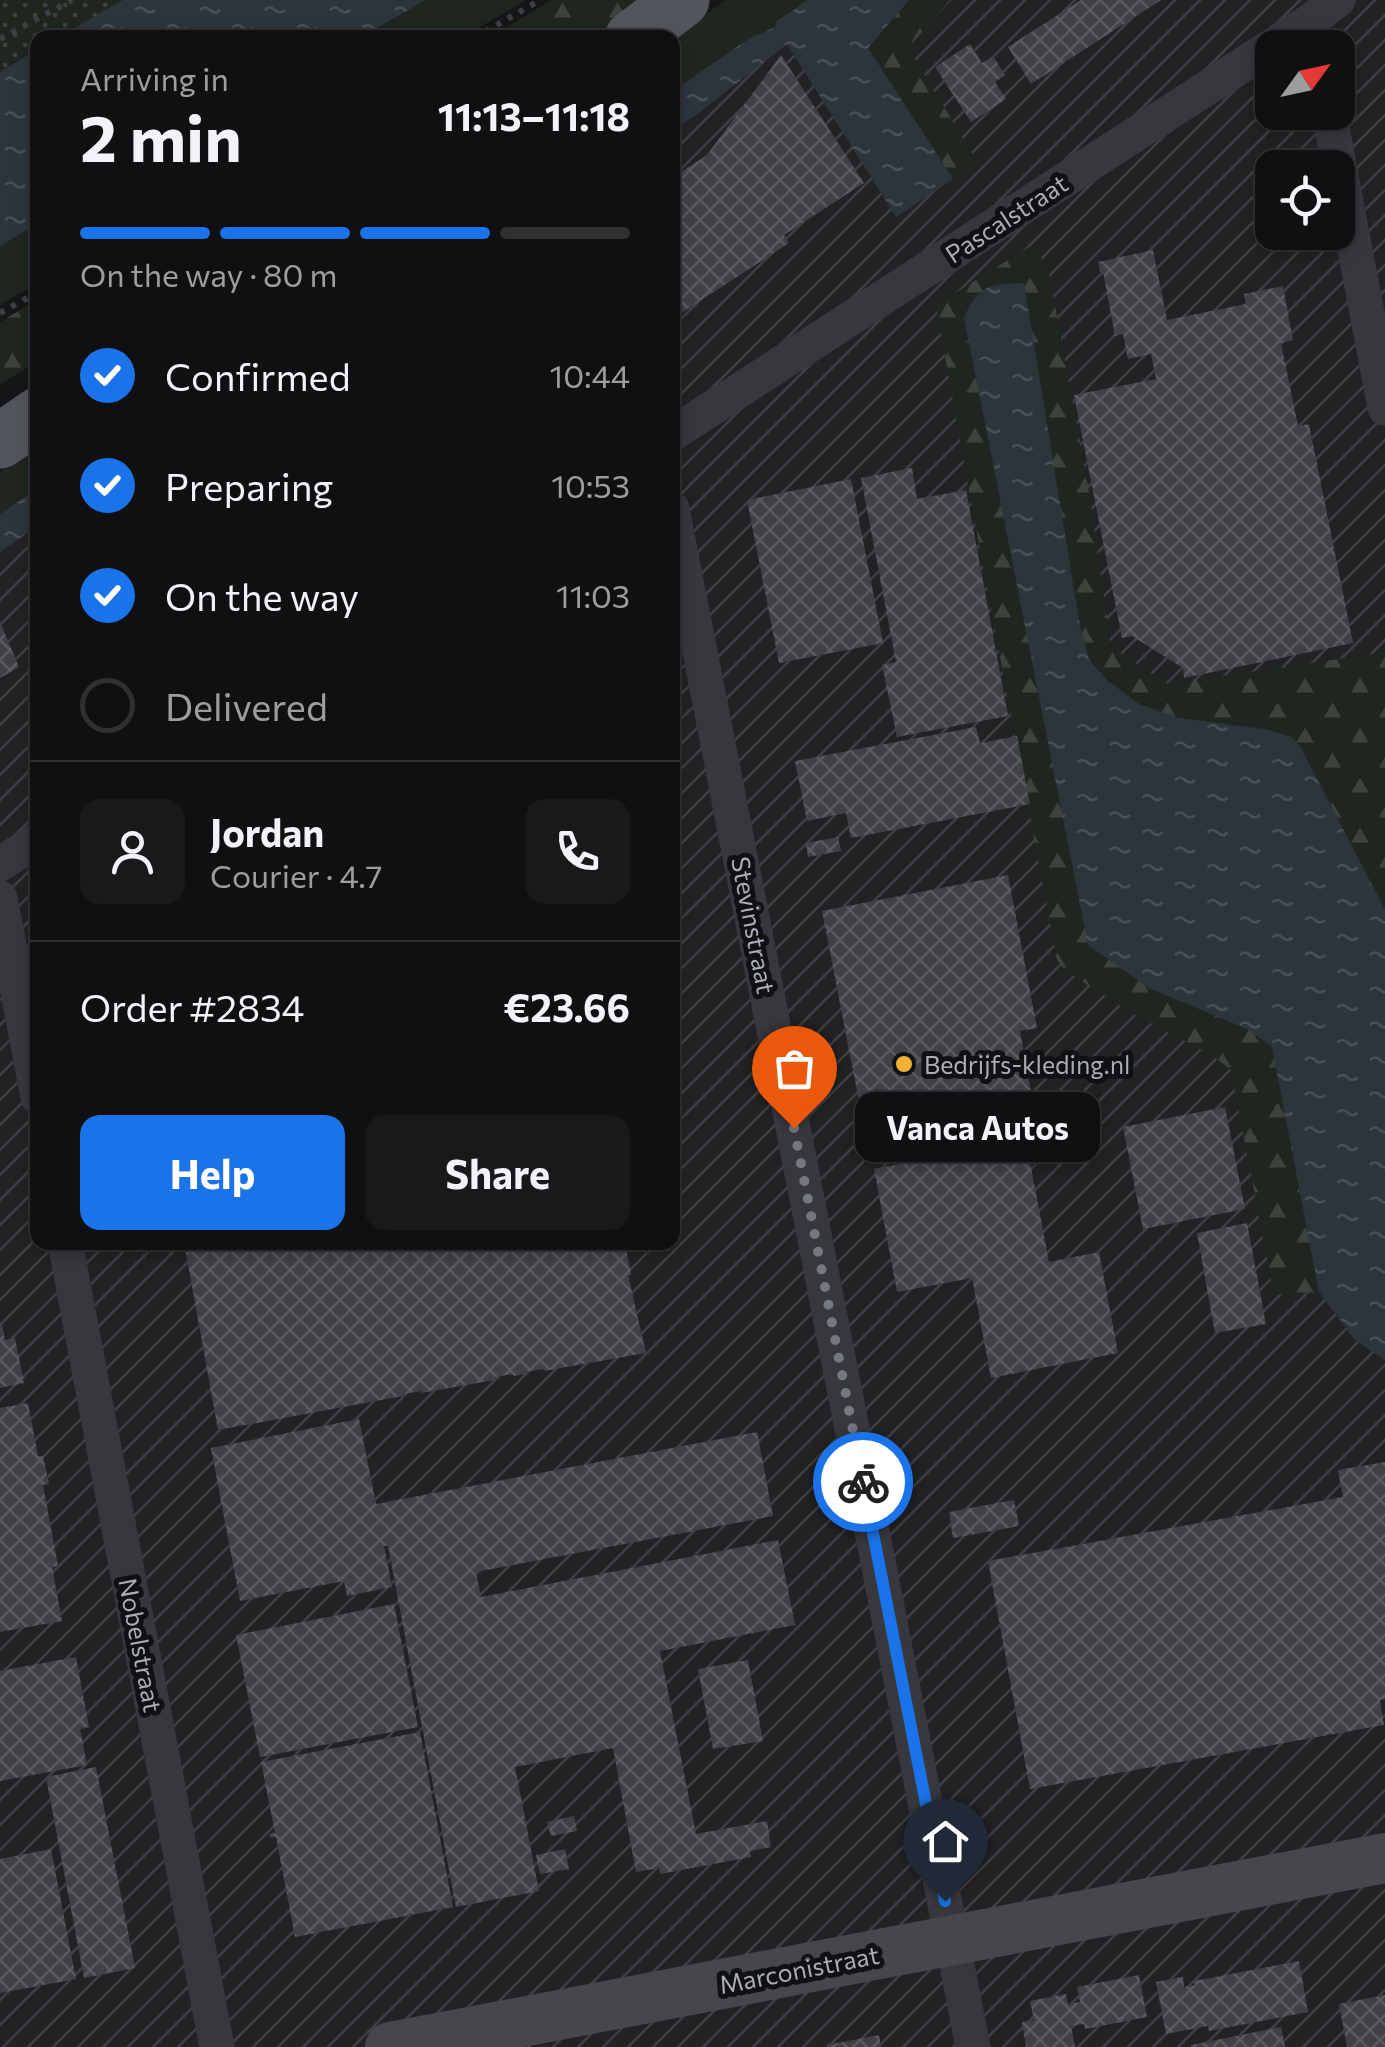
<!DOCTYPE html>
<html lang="en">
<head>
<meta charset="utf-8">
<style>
  body { margin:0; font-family:Commissioner,sans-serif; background:#19191b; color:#f1f3f6; height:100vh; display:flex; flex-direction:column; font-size:38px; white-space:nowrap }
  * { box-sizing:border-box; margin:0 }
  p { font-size:32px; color:#9c9d9f }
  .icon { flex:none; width:55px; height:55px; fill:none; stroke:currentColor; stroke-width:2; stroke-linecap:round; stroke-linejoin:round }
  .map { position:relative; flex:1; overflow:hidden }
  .panel { position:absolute; left:30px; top:30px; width:650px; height:1220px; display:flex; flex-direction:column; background:#101012; border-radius:20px; box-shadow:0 5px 15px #0003,0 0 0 2px #303032 }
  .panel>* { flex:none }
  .needle { width:65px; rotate:57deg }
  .tools { position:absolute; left:1255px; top:30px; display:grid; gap:20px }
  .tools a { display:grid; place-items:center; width:100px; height:100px; border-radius:20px; background:#101012; box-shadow:0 5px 15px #0003,0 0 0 2px #303032; font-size:50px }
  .pin { position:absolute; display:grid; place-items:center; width:85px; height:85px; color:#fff; margin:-102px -42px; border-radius:50% 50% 50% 0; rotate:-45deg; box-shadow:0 0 10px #0007 }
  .pin .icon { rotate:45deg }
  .courier { position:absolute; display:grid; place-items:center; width:100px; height:100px; margin:-50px; border:8px solid #1a73e8; border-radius:50%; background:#fff; color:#222; box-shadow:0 2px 12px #0007 }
  .bubble { position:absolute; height:70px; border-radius:20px; background:#101012; box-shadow:0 5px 15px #0003,0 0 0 2px #303032; font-size:32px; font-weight:700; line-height:70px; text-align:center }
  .summary em { font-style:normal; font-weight:700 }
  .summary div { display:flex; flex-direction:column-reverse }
  .summary { display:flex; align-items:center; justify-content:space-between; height:170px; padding:0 50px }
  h1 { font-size:65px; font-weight:700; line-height:75px }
  .bar { display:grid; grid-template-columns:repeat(4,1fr); gap:15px 10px; align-content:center; height:120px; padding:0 50px }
  .bar i { height:12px; border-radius:8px; background:#303032 }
  .bar .selected { background:#1a73e8 }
  .bar p { grid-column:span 4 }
  .line { display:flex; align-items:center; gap:25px; padding:0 50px; border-top:2px solid #303032 }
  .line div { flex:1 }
  .round { display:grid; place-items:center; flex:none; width:105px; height:105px; border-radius:20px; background:#19191b }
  ol { padding:0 50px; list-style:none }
  li { display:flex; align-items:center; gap:30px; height:110px }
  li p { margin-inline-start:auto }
  li .icon { padding:10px; border-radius:50%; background:#1a73e8; color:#fff; stroke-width:4 }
  li:last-child { color:#9c9d9f }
  li i { width:55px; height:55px; border:5px solid #303032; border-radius:50% }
  .primary-button { display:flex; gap:20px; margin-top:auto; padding:20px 50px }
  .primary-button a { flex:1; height:115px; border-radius:20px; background:#1a73e8; color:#fff; font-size:40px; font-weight:700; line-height:115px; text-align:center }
  .primary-button a+a { background:#19191b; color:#f1f3f6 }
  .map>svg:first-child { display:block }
  .industrial { fill:url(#industrial-furrows); fill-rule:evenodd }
  .grass { fill:#1e261f }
  .forest { fill:url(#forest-firs) }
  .park { fill:url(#park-dots) }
  .water { fill:url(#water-ripples) }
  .building { fill:url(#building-cross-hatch) }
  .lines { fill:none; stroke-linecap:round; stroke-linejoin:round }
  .path { stroke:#3d3f44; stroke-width:6; stroke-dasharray:5 8; stroke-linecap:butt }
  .street { stroke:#37383d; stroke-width:35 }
  .secondary { stroke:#45474d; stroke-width:50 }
  .primary { stroke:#53555c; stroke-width:55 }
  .done { stroke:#757880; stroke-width:10; stroke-dasharray:0 18 }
  .route { stroke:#1a73e8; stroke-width:12 }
  .poi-dot { fill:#f2b134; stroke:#111113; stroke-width:4 }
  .labels { text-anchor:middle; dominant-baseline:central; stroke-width:10; stroke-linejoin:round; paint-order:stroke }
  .street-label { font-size:25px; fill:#a8adb8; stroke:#111113 }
  .poi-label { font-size:25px; fill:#a8adb8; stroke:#111113; text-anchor:start }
</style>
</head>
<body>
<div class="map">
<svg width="1385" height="2047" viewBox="0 0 1385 2047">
  <defs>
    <pattern id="industrial-furrows" width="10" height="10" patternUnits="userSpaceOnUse" patternTransform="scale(2.5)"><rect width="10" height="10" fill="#222225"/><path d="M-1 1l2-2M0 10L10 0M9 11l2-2" fill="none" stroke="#3f3f43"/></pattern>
    <pattern id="forest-firs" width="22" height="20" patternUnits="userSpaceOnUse" patternTransform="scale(2.5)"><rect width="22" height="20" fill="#1e261f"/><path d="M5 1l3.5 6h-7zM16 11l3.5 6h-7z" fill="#3c433d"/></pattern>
    <pattern id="park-dots" width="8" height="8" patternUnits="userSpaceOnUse" patternTransform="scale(2.5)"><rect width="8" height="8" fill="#1e261f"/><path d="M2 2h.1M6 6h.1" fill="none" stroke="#3c433d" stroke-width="1.8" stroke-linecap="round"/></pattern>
    <pattern id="water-ripples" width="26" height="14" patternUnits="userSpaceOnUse" patternTransform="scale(2.5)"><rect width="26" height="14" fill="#2c353c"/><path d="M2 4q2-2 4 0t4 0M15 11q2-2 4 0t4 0" fill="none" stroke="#485056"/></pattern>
    <pattern id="building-cross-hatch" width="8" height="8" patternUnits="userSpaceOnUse" patternTransform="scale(2.5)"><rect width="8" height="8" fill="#404145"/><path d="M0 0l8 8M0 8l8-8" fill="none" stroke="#595a5e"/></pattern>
  </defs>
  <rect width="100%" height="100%" fill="#161618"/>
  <path class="industrial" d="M761,0H1385V2047H0V489L37,463L38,1242H672L673,63ZM1272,48H1338V112H1272ZM1272,168H1338V232H1272Z"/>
  <path class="grass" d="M426,0H526L463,37L362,38Z
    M725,0H807L775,23L777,26L750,39L673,91L672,40Z
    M37,224V283L0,305V246Z
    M37,447V489L0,514V472Z"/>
  <path class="forest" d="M552,0H637L631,15L595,37L488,38Z
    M909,0H950L908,48L978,163L953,179L868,48Z
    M1034,244L1049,273L1088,486L1111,647L1168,684L1385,652V910L1300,746L1291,737L1264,729L1179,718L1139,704L1108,681L1089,659L1080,626L1088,945L1250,1030L1272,1047L1319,1292L1274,1295L1231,1070L1213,1056L1135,1015L1064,970L1057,960L969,491L936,305Z
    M37,300V362L0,384V322Z"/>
  <path class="park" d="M0,0H154L89,37L38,38L37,67L0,88Z"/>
  <path class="water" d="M123,0H426L362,37H59Z
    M807,0H909L868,48L953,179L896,217L787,44L700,112L673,131V91L750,38L776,27L775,24Z
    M37,50V224L0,246V72Z
    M1024,283L1080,626L1089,660L1108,681L1139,704L1179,718L1264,729L1291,737L1300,746L1385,910V1360L1355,1340L1319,1292L1272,1047L1249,1030L1149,988L1088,945L964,317C980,284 989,285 1024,283Z
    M37,489V526L0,552V514Z"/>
  <path class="building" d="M1081,0H1161L1031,84L1008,47Z
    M970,44L982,63L993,56L1005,75L995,82L1006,99L971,122L935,67Z
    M781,55L864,183L784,235L789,243L683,312L680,307L672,311V178L707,155Z
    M1153,250L1167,320L1246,304L1244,294L1283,286L1293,340L1281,343L1298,426L1309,424L1353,643L1184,678L1183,668L1132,636L1122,638L1074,395L1156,379L1151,354L1128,359L1123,334L1115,336L1103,272H1100L1098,262Z
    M912,468L917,499L966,490L1008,716L897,737L882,665L896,662L861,478Z
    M851,479L883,643L779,663L747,500Z
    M0,622L19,667L0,678Z
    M976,727L980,743L1017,736L1030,804L851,838L846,813L807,821L795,761Z
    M838,837L841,851L808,857L806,843Z
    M1008,875L1037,1028L1020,1031L1037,1125L870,1158L822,911Z
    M1225,1107L1245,1209L1143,1229L1123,1127Z
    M1026,1141L1049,1262L1099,1252L1118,1353L991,1378L972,1278L897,1292L874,1169Z
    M1247,1223L1266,1324L1215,1333L1197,1233Z
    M184,1242H625L631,1275H628L646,1353L544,1371L543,1369L525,1372L526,1374L513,1376V1374L495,1377V1380L421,1393V1391L403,1394V1396L218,1430Z
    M0,1323H2L5,1340L15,1338L24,1383L0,1388Z
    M28,1403L38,1456H43L49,1484L43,1485L58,1566L52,1567L62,1621L0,1632V1408Z
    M359,1419L376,1504L757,1432L773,1516L476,1572L481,1597L778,1540L795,1625L660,1651L696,1834L767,1821L771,1847L750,1851L751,1857L660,1874L659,1868L636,1872L613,1748L515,1767L539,1891L456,1907L388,1546H384L392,1587L347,1596L344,1581L240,1601L211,1448Z
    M1385,1462V1699L1380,1700L1384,1725L1030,1789L988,1561L1343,1497L1338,1470Z
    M1014,1500L1019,1526L953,1538L949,1512Z
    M394,1604L418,1727L260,1757L236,1635Z
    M76,1657L89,1727L80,1729L87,1765L0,1781V1671Z
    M748,1660L763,1741L713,1749L698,1669Z
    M420,1732L453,1907L295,1937L276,1837L270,1838L269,1834L275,1833L261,1762Z
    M96,1767L135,1968L84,1978L46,1777Z
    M574,1816L577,1831L551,1836L547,1822Z
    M51,1849L76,1979L0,1993V1859Z
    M565,1849L569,1869L540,1874L536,1855Z
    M1299,1961L1308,2012L1209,2031L1208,2026L1166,2034L1156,1982L1183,1977L1184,1987L1195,1985L1194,1981Z
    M1139,1975L1147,2017L1085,2029L1084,2024L1071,2026L1075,2047H1026L1022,2022L1034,2020L1030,2001L1066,1994L1068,2004L1080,2002L1077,1987Z
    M1385,1995V2047H1347L1339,2004Z
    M1281,2027L1285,2047H1191V2045Z
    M879,2035L881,2047H827V2045Z"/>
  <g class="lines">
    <path class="path" d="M474,38L540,0
      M0,39L72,0
      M0,313L38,292"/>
    <path class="street" d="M1329,112L1385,408
      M672,434L1312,20L1338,0
      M672,509L973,2047
      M0,864L38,840
      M0,898L38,1097
      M65,1242L217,2047"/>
    <path class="secondary" d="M390,2047L1385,1858"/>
    <path class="primary" d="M632,38L682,0
      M0,441L38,415"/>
  </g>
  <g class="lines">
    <path class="done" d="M794,1128L863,1482"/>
    <path class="route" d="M863,1482L945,1901"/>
  </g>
  <circle class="poi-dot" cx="904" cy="1064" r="10"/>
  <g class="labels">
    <g class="street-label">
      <text transform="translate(1006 218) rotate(-33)">Pascalstraat</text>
      <text transform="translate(754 925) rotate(79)">Stevinstraat</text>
      <text transform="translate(141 1645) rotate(79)">Nobelstraat</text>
      <text transform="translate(799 1969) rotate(-11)">Marconistraat</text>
    </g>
    <g class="poi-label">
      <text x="924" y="1064">Bedrijfs-kleding.nl</text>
    </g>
  </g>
</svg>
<div class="tools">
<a><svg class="needle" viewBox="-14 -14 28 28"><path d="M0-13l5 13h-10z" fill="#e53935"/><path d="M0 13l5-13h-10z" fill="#9c9d9f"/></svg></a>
<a><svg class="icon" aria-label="locate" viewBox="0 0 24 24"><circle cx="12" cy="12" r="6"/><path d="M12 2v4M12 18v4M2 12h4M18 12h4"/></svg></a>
</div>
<div class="pin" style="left:794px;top:1128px;background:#ea580c"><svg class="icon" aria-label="bag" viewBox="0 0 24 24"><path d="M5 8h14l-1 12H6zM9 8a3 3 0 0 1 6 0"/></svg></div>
<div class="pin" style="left:945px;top:1901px;background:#1f2937"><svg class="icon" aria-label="home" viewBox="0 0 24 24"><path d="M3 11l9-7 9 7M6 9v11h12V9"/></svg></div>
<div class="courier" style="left:863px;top:1482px"><svg class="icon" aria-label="bike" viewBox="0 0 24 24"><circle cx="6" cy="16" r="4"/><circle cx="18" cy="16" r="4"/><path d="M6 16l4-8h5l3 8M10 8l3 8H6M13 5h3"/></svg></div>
<div class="bubble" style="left:855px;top:1092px;width:245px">Vanca Autos</div>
<section class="panel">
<div class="summary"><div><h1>2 min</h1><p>Arriving in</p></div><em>11:13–11:18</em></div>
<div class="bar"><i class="selected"></i><i class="selected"></i><i class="selected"></i><i></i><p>On the way · 80 m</p></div>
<ol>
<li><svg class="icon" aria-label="check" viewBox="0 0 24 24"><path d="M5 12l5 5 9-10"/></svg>Confirmed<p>10:44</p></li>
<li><svg class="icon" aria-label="check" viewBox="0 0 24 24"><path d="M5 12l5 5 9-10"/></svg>Preparing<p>10:53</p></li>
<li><svg class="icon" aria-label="check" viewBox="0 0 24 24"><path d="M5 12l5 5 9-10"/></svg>On the way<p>11:03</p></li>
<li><i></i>Delivered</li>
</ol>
<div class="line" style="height:180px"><a class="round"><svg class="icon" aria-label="person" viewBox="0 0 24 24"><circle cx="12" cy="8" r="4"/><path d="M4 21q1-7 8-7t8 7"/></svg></a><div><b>Jordan</b><p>Courier · 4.7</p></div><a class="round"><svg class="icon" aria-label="phone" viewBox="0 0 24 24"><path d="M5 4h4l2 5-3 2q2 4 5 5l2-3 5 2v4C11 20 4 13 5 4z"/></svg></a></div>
<div class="line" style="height:130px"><div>Order #2834</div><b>€23.66</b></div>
<div class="primary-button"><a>Help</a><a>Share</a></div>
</section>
</div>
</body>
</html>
